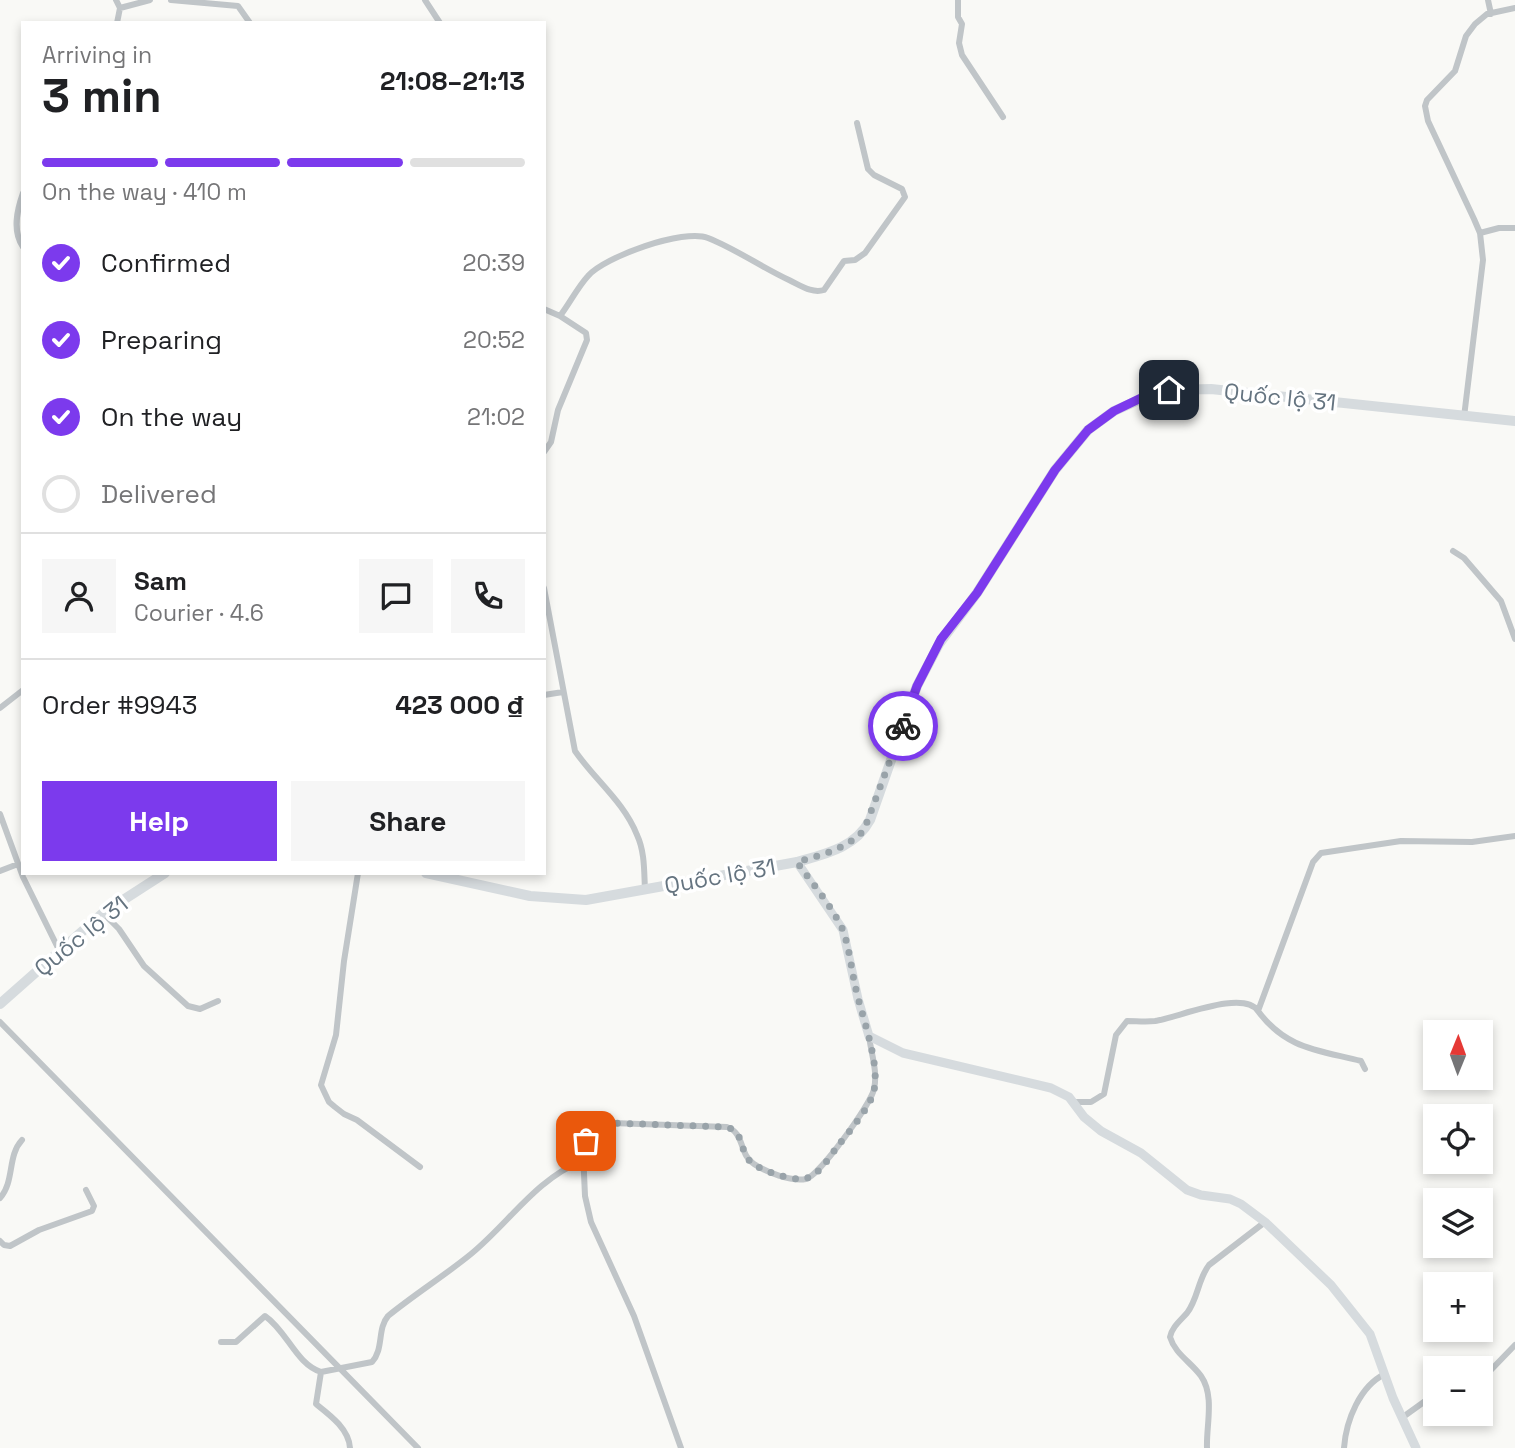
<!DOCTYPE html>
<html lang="en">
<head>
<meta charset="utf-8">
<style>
  body { margin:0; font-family:"Space Grotesk",sans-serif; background:#f6f6f6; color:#202124; height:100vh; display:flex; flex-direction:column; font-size:26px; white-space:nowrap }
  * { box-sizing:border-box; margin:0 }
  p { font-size:23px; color:#757577 }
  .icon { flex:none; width:38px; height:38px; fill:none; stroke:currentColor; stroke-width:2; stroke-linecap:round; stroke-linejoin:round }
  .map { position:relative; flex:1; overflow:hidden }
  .sheet { position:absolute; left:21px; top:21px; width:525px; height:854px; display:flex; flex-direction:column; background:#fff; border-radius:0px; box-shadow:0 4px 10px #0003 }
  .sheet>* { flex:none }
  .needle { width:46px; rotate:1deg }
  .tools { position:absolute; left:1423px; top:1020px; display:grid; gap:14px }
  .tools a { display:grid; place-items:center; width:70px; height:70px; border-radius:0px; background:#fff; box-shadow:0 4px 10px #0003; font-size:35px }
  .pin { position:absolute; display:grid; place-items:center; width:60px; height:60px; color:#fff; margin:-30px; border-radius:14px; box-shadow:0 4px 10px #0006 }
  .courier { position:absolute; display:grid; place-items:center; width:70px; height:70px; margin:-35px; border:5px solid #7c3aed; border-radius:50%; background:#fff; color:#222; box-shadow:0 2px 9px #0007 }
  .head em { font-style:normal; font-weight:700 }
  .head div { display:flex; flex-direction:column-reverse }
  .head { display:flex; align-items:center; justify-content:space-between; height:119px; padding:0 21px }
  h1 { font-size:46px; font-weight:700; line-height:52px }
  .bar { display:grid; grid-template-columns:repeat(4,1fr); gap:10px 7px; align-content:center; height:84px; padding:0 21px }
  .bar i { height:9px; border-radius:5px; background:#e0e0e0 }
  .bar .selected { background:#7c3aed }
  .bar p { grid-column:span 4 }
  .line { display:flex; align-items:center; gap:18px; padding:0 21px; border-top:2px solid #e0e0e0 }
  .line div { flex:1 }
  .round { display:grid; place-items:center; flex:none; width:74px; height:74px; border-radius:0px; background:#f6f6f6 }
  ol { padding:0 21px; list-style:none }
  li { display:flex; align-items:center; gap:21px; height:77px }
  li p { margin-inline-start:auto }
  li .icon { padding:7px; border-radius:50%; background:#7c3aed; color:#fff; stroke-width:4 }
  li:last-child { color:#757577 }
  li i { width:38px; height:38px; border:4px solid #e0e0e0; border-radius:50% }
  .action { display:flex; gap:14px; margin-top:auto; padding:14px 21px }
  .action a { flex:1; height:80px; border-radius:0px; background:#7c3aed; color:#fff; font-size:28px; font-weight:700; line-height:80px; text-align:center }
  .action a+a { background:#f6f6f6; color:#202124 }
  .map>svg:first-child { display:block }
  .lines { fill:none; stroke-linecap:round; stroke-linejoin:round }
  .street { stroke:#c0c5c8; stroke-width:6 }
  .secondary { stroke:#d6dbde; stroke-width:9 }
  .highway { stroke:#d6dbde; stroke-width:10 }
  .done { stroke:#99a3a9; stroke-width:7; stroke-dasharray:0 12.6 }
  .route { stroke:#7c3aed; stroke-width:9 }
  .labels { text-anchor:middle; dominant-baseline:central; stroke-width:7; stroke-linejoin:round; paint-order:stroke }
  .street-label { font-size:23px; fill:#657480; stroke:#fff }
</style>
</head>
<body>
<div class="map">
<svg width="1515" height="1448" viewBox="0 0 1515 1448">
  <rect width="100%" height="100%" fill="#f9f9f6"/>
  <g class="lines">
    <path class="street" d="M116,0L120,8L117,23
      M171,0L238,6L250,23
      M425,0L440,23
      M958,0V17L962,24L959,43L962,55L1003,117
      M1488,0L1491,14
      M120,8L150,0
      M23,193C17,210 12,231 23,247
      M1480,233L1499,228H1515
      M544,309L560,316C570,303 577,288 588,276C604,257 684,228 708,238C736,249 761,267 789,280C800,285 812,294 824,290L844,261L855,260L865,253L905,197L902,189L874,175L868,169L857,123
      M1464,417L1483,260L1480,233L1474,219L1428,121L1425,106L1427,100L1455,71L1466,36L1475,24L1487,14L1515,8
      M544,452L551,442L558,410L587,340L586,333L560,316
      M1453,551L1464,558L1501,601L1515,639
      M544,588L575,751C595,780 624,802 637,835C645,852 644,872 645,890
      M544,695L563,692
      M0,708L23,690
      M0,814L23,877L59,950
      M0,871L18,864
      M358,873L344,961L336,1035L321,1085L329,1102L335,1107L344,1114L357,1120L420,1167
      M103,913L119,929L144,966L188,1006L200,1009L218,1001
      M1258,1011C1286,1049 1318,1050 1361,1061L1365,1069
      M0,1022L418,1448
      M1074,1102H1091L1104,1094L1116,1035L1127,1021C1136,1021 1146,1022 1155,1021C1177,1018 1243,989 1258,1011L1313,862L1321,853L1401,841L1472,842L1515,836
      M0,1198C15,1181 7,1156 22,1140
      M0,1241L4,1245L10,1246L39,1230L92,1211L94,1206L86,1190
      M221,1342H236L265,1316C287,1331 296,1364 321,1372
      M1480,1405L1488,1396V1373L1515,1345
      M1461,1414H1472
      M1403,1417L1428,1399L1435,1398
      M350,1448C349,1429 330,1415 316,1404L321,1372L372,1362C384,1349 377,1329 388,1316C415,1294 444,1276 471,1254C508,1224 536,1179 582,1161
      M681,1448L634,1316L591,1222L585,1196L583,1151L592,1133L612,1123L727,1127C745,1133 739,1155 754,1164C766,1172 791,1182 806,1179C819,1176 871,1104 874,1089C878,1072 871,1053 869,1036
      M1207,1448C1206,1426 1215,1396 1201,1376C1191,1362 1175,1354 1170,1337C1172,1327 1180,1321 1187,1313C1198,1299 1198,1279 1209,1265L1265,1222
      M1344,1448C1346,1420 1360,1386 1385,1374"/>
    <path class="secondary" d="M797,862L843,930L858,999L869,1036L903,1053L1051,1088L1069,1097L1084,1117L1101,1131L1141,1153L1187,1190L1201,1195L1230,1199L1241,1204L1265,1222L1331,1285L1370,1334L1393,1398L1416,1448"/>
    <path class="highway" d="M426,873L530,896L586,900L797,862C825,854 855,848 870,820L917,686L939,644L977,593L1055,470L1088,430L1114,411L1141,399L1169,390L1211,389L1515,421
      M0,1004L103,913L165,873"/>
  </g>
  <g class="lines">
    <path class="done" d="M586,1141L592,1133L612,1123L727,1127C742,1132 740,1144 746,1156C754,1170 783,1177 798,1179C816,1181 827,1160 837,1147C848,1133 868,1110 873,1094C882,1066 861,1015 855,985C851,967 849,945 842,928C831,905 812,883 797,862C821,855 847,849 864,830L903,726"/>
    <path class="route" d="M903,726L917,686L941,639L977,593L1055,470L1088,430L1114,411L1141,398L1169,390"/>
  </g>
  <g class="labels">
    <g class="street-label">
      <text transform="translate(1280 397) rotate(6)">Quốc lộ 31</text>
      <text transform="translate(720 876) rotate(-10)">Quốc lộ 31</text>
      <text transform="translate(81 936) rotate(-39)">Quốc lộ 31</text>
    </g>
  </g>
</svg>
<div class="tools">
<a><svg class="needle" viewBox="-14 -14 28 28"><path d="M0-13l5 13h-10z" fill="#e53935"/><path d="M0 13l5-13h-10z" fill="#757577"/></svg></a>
<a><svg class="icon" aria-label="locate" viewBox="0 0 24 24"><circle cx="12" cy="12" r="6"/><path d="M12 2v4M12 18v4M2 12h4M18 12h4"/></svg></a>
<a><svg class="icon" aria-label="layers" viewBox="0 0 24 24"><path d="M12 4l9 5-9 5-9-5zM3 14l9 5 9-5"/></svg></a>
<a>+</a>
<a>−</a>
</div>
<div class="pin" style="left:586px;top:1141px;background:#ea580c"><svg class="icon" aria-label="bag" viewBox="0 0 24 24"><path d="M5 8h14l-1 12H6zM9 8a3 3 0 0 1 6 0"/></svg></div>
<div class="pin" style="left:1169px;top:390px;background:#1f2937"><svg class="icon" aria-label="home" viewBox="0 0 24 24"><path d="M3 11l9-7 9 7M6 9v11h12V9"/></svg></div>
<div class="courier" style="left:903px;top:726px"><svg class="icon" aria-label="bike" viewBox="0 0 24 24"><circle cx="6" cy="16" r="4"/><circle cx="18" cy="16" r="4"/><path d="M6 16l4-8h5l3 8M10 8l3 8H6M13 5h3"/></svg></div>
<section class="sheet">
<div class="head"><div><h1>3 min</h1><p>Arriving in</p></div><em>21:08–21:13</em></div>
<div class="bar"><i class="selected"></i><i class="selected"></i><i class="selected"></i><i></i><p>On the way · 410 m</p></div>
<ol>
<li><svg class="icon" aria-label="check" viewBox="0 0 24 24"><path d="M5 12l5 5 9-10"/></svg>Confirmed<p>20:39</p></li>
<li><svg class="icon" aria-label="check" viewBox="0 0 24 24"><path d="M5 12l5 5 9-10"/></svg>Preparing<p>20:52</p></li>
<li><svg class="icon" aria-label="check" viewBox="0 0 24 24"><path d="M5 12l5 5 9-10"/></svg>On the way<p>21:02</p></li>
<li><i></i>Delivered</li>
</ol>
<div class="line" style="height:126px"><a class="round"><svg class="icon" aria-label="person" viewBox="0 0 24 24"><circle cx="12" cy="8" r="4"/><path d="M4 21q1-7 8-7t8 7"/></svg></a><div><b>Sam</b><p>Courier · 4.6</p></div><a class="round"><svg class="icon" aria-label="chat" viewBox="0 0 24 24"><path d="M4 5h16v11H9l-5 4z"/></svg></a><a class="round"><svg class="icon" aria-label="phone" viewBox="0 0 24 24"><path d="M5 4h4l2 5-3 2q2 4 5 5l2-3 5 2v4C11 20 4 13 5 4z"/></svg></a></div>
<div class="line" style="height:91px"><div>Order #9943</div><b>423 000 ₫</b></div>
<div class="action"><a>Help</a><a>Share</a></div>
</section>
</div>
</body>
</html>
